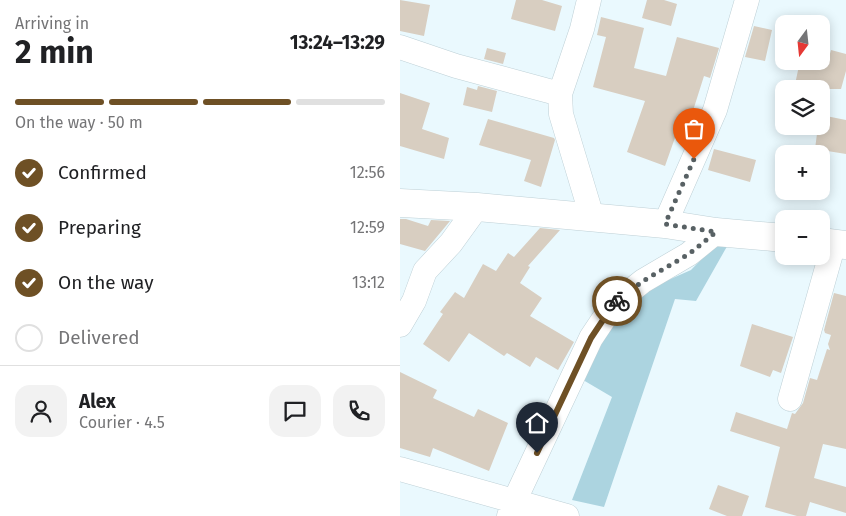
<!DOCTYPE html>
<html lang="en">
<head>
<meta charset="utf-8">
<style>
  body { margin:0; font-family:"Fira Sans",sans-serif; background:#f2f2f2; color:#202124; height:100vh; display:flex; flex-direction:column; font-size:19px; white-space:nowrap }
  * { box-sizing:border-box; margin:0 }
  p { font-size:16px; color:#757577 }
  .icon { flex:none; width:28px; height:28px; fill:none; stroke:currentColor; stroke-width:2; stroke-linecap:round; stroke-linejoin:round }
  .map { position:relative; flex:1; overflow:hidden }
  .details { display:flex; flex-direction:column; background:#fff; width:400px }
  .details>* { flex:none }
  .needle { width:32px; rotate:195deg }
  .tools { position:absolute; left:375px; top:15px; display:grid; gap:10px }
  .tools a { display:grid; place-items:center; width:55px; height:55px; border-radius:10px; background:#fff; box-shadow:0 2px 12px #0003; font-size:25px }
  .pin { position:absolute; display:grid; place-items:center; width:42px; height:42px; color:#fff; margin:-51px -21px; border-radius:50% 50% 50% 0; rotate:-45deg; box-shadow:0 0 5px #0007 }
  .pin .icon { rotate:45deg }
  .courier { position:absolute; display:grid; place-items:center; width:50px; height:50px; margin:-25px; border:4px solid #6e5025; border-radius:50%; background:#fff; color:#222; box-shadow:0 1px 6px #0007 }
  .summary em { font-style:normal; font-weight:700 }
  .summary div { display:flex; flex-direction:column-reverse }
  .summary { display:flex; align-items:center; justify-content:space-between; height:85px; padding:0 15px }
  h1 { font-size:32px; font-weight:700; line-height:38px }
  .bar { display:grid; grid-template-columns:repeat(4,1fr); gap:8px 5px; align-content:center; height:60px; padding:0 15px }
  .bar i { height:6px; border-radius:4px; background:#e0e0e0 }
  .bar .current { background:#6e5025 }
  .bar p { grid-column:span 4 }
  .line { display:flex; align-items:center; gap:12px; padding:0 15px; border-top:1px solid #e0e0e0 }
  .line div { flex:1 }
  .round { display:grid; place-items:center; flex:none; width:52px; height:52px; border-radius:15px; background:#f2f2f2 }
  ol { padding:0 15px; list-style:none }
  li { display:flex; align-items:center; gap:15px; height:55px }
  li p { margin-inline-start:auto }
  li .icon { padding:5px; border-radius:50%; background:#6e5025; color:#fff; stroke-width:4 }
  li:last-child { color:#757577 }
  li i { width:28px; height:28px; border:2px solid #e0e0e0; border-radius:50% }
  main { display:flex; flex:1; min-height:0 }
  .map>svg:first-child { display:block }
  .green { fill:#acd4e0 }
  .building { fill:#d8cec1 }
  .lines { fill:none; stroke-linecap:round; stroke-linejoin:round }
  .street-casing { stroke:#bed0d6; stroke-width:25 }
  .secondary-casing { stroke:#bed0d6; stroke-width:29 }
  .street { stroke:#fff; stroke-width:24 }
  .secondary { stroke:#fff; stroke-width:28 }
  .done { stroke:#586164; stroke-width:5; stroke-dasharray:0 9 }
  .route { stroke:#6e5025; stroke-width:6 }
</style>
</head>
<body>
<main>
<section class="details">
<div class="summary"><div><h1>2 min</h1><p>Arriving in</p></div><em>13:24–13:29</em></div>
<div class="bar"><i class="current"></i><i class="current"></i><i class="current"></i><i></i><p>On the way · 50 m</p></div>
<ol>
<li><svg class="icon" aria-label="check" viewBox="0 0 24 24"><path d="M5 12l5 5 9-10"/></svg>Confirmed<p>12:56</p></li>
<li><svg class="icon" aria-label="check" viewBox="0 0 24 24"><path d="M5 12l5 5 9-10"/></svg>Preparing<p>12:59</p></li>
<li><svg class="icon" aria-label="check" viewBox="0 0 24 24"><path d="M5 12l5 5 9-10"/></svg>On the way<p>13:12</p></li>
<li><i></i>Delivered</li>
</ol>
<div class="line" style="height:90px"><a class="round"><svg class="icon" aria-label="person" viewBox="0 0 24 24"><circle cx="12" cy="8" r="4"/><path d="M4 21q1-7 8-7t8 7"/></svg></a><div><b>Alex</b><p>Courier · 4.5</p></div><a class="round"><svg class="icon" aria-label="chat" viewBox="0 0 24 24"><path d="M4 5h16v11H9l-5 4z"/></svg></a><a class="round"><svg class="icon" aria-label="phone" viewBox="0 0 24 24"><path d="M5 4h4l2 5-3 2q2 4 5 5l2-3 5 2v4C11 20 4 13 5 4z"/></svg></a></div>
</section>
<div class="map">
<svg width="446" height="516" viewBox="0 0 446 516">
  <rect width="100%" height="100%" fill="#eaf9fe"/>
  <path class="green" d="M338,227L296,301L275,299L204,507L172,500L212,397L178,377L232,296L291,270L332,228Z"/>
  <path class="building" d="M0,0L30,5L24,36L0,31Z
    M116,0H142L162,6L155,31L111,19Z
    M247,0H264L277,4L271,26L242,18Z
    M201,17L244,28L234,68L266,76L277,37L319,48L310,78L304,76L291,117L283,115L265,166L227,152L245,101L193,87L206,37L197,35Z
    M354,26L372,30L365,61L345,57Z
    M87,48L106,53L103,64L84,59Z
    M431,50L446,54V71L441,89H394L400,61H428Z
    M78,86L97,91L92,112L63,105L67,87L77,90Z
    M0,93L30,103L22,129L49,138L44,159L0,146Z
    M421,115L446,120V154L415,149L418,126H421Z
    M88,119L154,138L155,140L141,187L124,181L131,160L79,145Z
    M314,149L356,160L350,182L308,170Z
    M0,219H6L28,226L31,220L50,221L25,251L0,244Z
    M140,228L160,230L128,266L130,267L120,283L142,298L130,316L174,342L158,370L136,357L130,367L107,353L104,356L69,333L49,362L23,344L43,314L40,312L55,292L64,298L83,264L96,271L108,253L114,257Z
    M434,293L446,296V449L423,444L414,478L446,487V513L410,502L406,516H397L365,507L380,447L330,431L336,412L387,429L392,413L395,414L403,403L410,378L417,380L427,349L430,350L428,344L431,335L425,333L424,330Z
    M352,324L393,337L381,373L373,370L370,377L340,366Z
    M0,372L37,390L33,398L74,417L78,409L108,423L89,471L33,448L30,457L0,448Z
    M318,485L349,496L342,516H327L309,509Z"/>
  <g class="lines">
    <defs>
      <path id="street" d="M0,47L56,66L160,94L161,114L192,217
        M160,94L182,29L189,0
        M265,224L315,110L347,0
        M0,325L14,301L25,271L51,243L77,207
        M390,399L434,243
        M0,469L167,516
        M109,516L114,502L191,338L213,305L243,281L289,254L316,232"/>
      <path id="secondary" d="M0,203L77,207L265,224L316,232L384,238
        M421,242L446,245"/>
    </defs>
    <use href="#street" class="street-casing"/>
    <use href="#secondary" class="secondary-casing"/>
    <use href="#street" class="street"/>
    <use href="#secondary" class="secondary"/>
  </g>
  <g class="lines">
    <path class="done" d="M217,301L243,281L289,254L316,232L265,224L294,159"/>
    <path class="route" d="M137,453L191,338L213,305L217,301"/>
  </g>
</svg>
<div class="tools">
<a><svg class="needle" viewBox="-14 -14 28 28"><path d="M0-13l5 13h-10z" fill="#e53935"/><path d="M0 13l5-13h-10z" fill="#757577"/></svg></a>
<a><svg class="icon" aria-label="layers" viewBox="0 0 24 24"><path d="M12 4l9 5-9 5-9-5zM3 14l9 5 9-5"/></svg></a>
<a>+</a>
<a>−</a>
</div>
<div class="pin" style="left:294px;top:159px;background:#ea580c"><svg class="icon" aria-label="bag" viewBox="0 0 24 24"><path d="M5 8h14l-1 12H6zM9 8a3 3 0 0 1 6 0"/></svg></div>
<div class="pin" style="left:137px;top:453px;background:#1f2937"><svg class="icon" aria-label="home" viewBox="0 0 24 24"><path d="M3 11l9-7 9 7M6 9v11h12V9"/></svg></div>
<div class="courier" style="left:217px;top:301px"><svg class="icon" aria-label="bike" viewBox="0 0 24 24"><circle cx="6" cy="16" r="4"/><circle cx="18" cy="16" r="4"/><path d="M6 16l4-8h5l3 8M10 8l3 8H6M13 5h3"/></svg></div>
</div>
</main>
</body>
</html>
